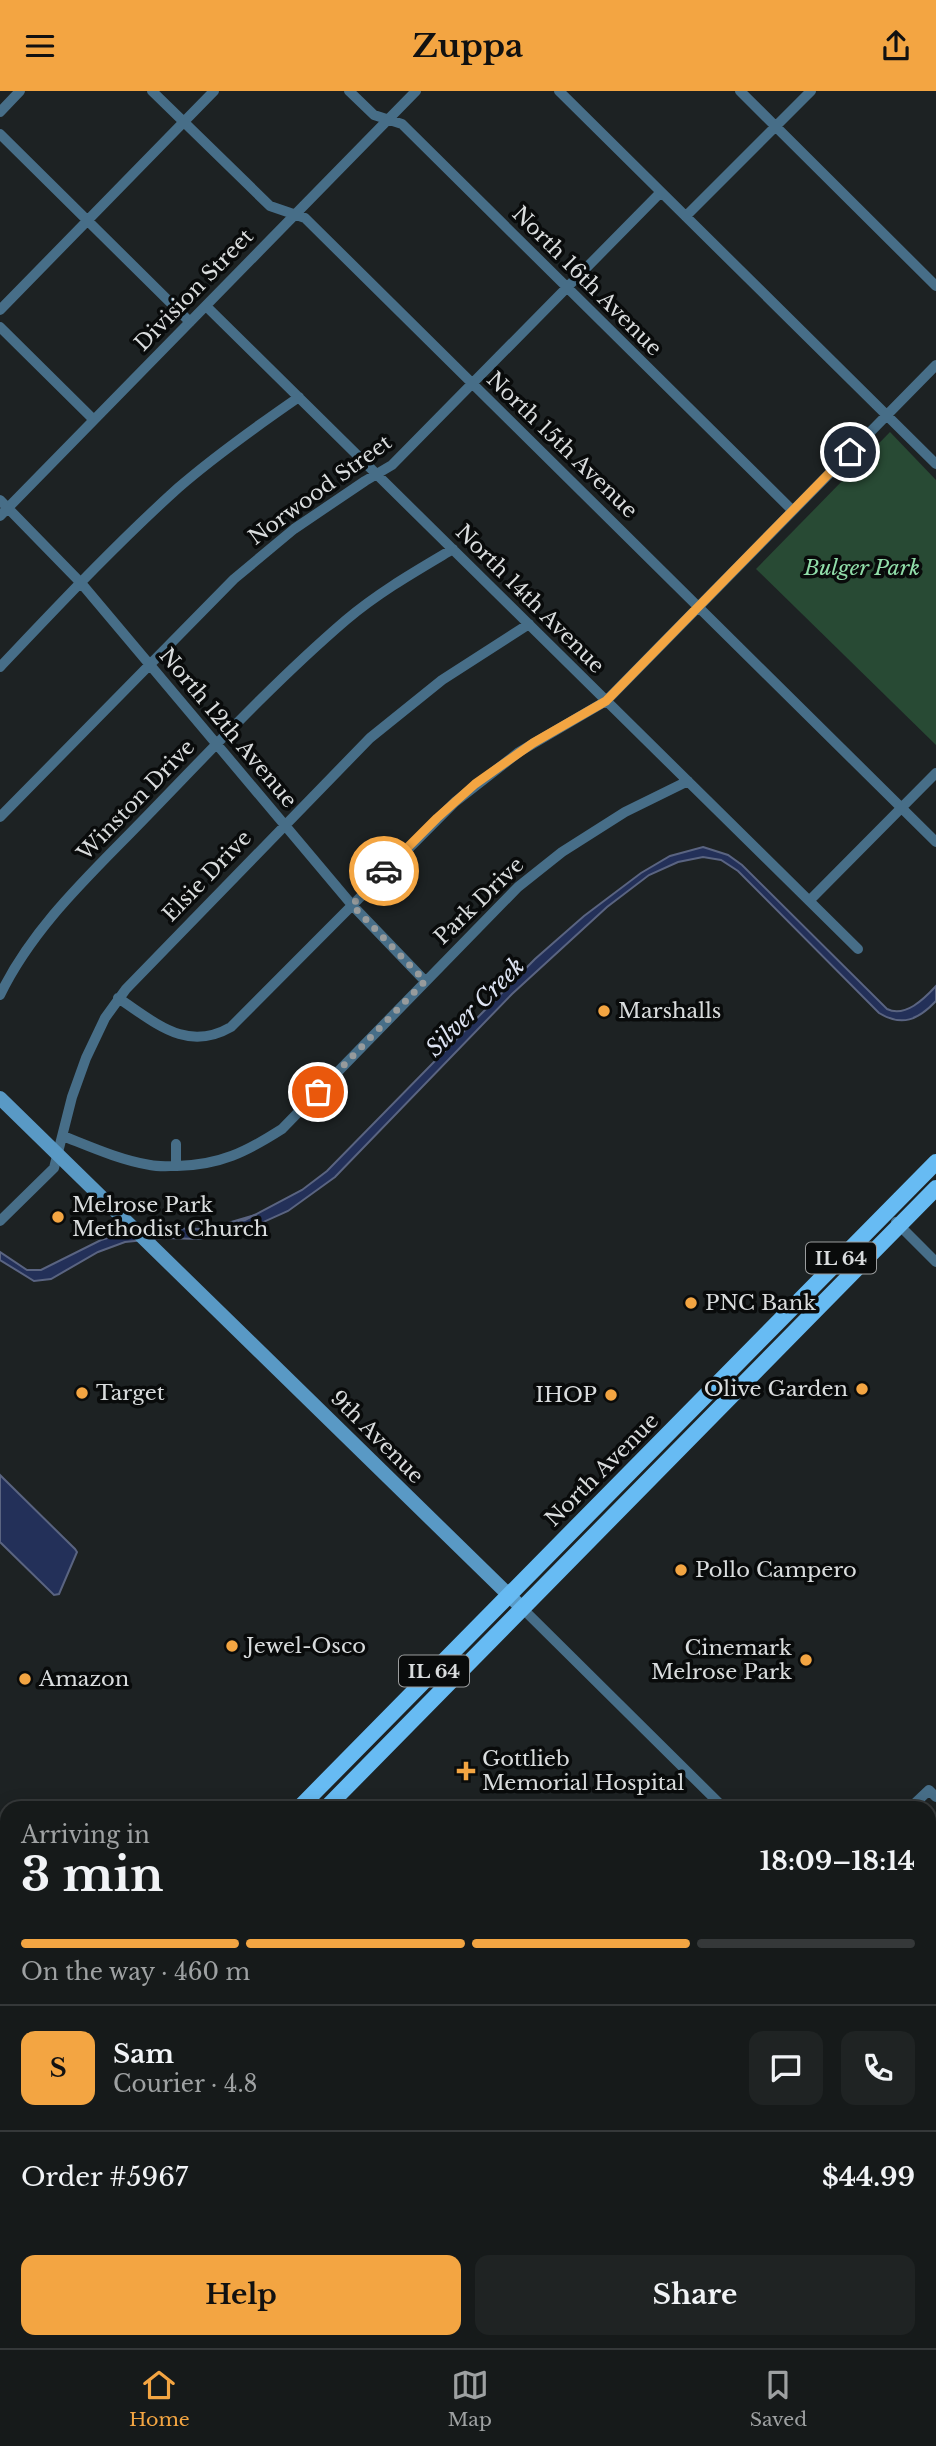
<!DOCTYPE html>
<html lang="en">
<head>
<meta charset="utf-8">
<style>
  body { margin:0; font-family:"Libre Baskerville",serif; background:#1f2323; color:#f1f3f6; height:100vh; display:flex; flex-direction:column; font-size:26px; white-space:nowrap }
  * { box-sizing:border-box; margin:0 }
  p { font-size:23px; color:#9ea1a2 }
  .icon { flex:none; width:38px; height:38px; fill:none; stroke:currentColor; stroke-width:2; stroke-linecap:round; stroke-linejoin:round }
  .map { position:relative; flex:1; overflow:hidden }
  .drawer { position:absolute; left:0px; top:1710px; width:936px; height:548px; display:flex; flex-direction:column; background:#161a1a; border-radius:21px 21px 0 0; box-shadow:0 4px 18px #0003,0 0 0 2px #353839 }
  .drawer>* { flex:none }
  .pin { position:absolute; display:grid; place-items:center; width:60px; height:60px; color:#fff; margin:-30px; border:4px solid #fff; border-radius:50%; box-shadow:0 2px 7px #0007 }
  .courier { position:absolute; display:grid; place-items:center; width:70px; height:70px; margin:-35px; border:5px solid #f3a542; border-radius:50%; background:#fff; color:#222; box-shadow:0 2px 9px #0007 }
  .summary em { font-style:normal; font-weight:800 }
  .summary div { display:flex; flex-direction:column-reverse }
  .summary { display:flex; align-items:center; justify-content:space-between; height:119px; padding:0 21px }
  h1 { font-size:46px; font-weight:800; line-height:52px }
  .bar { display:grid; grid-template-columns:repeat(4,1fr); gap:10px 7px; align-content:center; height:84px; padding:0 21px }
  .bar i { height:9px; border-radius:5px; background:#353839 }
  .bar .active { background:#f3a542 }
  .bar p { grid-column:span 4 }
  .line { display:flex; align-items:center; gap:18px; padding:0 21px; border-top:2px solid #353839 }
  .line div { flex:1 }
  .round { display:grid; place-items:center; flex:none; width:74px; height:74px; border-radius:14px; background:#1f2323 }
  .action { display:flex; gap:14px; margin-top:auto; padding:14px 21px }
  .action a { flex:1; height:80px; border-radius:14px; background:#f3a542; color:#111; font-size:28px; font-weight:800; line-height:80px; text-align:center }
  .action a+a { background:#1f2323; color:#f1f3f6 }
  header { display:flex; justify-content:space-between; align-items:center; height:91px; padding:0 21px; background:#f3a542; color:#111; font-size:32px; font-weight:800 }
  .tabs { display:flex; justify-content:space-around; align-items:center; height:98px; border-top:2px solid #353839; background:#161a1a; font-size:19px; color:#9ea1a2 }
  .tabs a { display:grid; justify-items:center; gap:4px }
  .tabs .active { color:#f3a542 }
  .map>svg:first-child { display:block }
  .green { fill:#284a34 }
  .water { fill:#233059; stroke:#5a6481; stroke-width:2 }
  .lines { fill:none; stroke-linecap:round; stroke-linejoin:round }
  .stream { stroke:#5a6481; stroke-width:2.5 }
  .street { stroke:#476e88; stroke-width:10 }
  .secondary { stroke:#5999c5; stroke-width:14 }
  .primary { stroke:#67bbf3; stroke-width:16 }
  .rail-casing { stroke:#75797a; stroke-width:5 }
  .rail { stroke:#090b0b; stroke-width:2.5; stroke-dasharray:8; stroke-linecap:butt }
  .done { stroke:#979b9c; stroke-width:7; stroke-dasharray:0 12.6 }
  .route { stroke:#f3a542; stroke-width:9 }
  .poi-dot { fill:#f3a542; stroke:#090b0b; stroke-width:2.5 }
  .labels { text-anchor:middle; dominant-baseline:central; stroke-width:7; stroke-linejoin:round; paint-order:stroke }
  .shield { fill:#090b0b; stroke:#9b9d9e; stroke-width:2 }
  .shield-label { font-size:19px; font-weight:bold; fill:#d9dcdd }
  .street-label { font-size:21px; fill:#d9dcdd; stroke:#090b0b }
  .park-label { font-size:21px; font-style:italic; fill:#91deaa; stroke:#090b0b }
  .poi-label { font-size:21px; fill:#d9dcdd; stroke:#090b0b; text-anchor:start }
  .water-label { font-size:23px; font-style:italic; fill:#dde3f2; stroke:#090b0b }
</style>
</head>
<body>
<header><svg class="icon" aria-label="menu" viewBox="0 0 24 24"><path d="M4 6h16M4 12h16M4 18h16"/></svg>Zuppa<svg class="icon" aria-label="share" viewBox="0 0 24 24"><path d="M12 15V3M7 8l5-5 5 5M5 13v7h14v-7"/></svg></header>
<div class="map">
<svg width="936" height="2257" viewBox="0 0 936 2257">
  <rect width="100%" height="100%" fill="#1d2223"/>
  <path class="green" d="M890,341L936,389V654L756,478Z"/>
  <path class="water" d="M703,756L728,764L742,774L887,918C905,927 924,908 936,895V910C918,929 902,936 879,922L738,780L721,769L703,766L678,771L649,784L607,816L512,903L335,1086L288,1120L239,1142L198,1148L165,1147L125,1151L98,1161L51,1188L34,1190L0,1169V1161L27,1179H41L101,1149L117,1144L152,1137L202,1138L245,1129L302,1099L327,1080L535,868L584,825L641,782L670,765Z
    M0,1384L75,1458L77,1461L59,1503L54,1504L0,1451Z"/>
  <g class="lines">
    <path class="stream" d="M222,1134L256,1124"/>
    <path class="street" d="M152,0L270,115L305,127L936,751
      M349,0L374,24L402,33L792,419
      M559,0L936,373
      M740,0L936,195
      M0,21L20,0
      M0,43L190,231
      M686,125L811,0
      M206,215L858,858
      M0,219L214,0
      M0,236L94,329
      M0,409L81,492L352,814L425,890
      M0,425L416,0
      M0,576C58,515 116,453 178,397C216,364 257,335 299,306
      M0,726L234,488L294,438L365,390L392,374L661,101
      M810,809L936,682
      M0,904C34,834 92,782 145,727C210,660 275,590 346,529C379,501 416,480 453,458
      M118,907C155,931 186,962 231,936L455,711L519,661L606,610L936,274
      M63,1045C91,1056 120,1069 150,1074C159,1076 168,1075 177,1075C220,1074 246,1061 282,1038L518,796L562,761L625,721L688,690
      M176,1053V1075
      M0,1130L54,1077L72,1006L86,967L105,927L126,898L370,647L442,589L529,533
      M896,1131L936,1171
      M522,1517L724,1717
      M910,1717L929,1699L936,1706
      M929,1893L936,1886"/>
    <path class="secondary" d="M0,1007L522,1517
      M0,1797L7,1804
      M459,2250L465,2257"/>
    <path class="primary" d="M299,1717L936,1071
      M326,1717L936,1097
      M0,2020L7,2013
      M0,2049L7,2041"/>
    <defs>
      <path id="rail" d="M0,2097H7
        M929,2107H936"/>
    </defs>
    <use href="#rail" class="rail-casing"/>
    <use href="#rail" class="rail"/>
  </g>
  <g class="lines">
    <path class="done" d="M318,1001L425,890L352,814L384,780"/>
    <path class="route" d="M384,780L437,727L475,693L533,652L606,610L850,361"/>
  </g>
  <g class="poi-dot">
    <circle cx="604" cy="920" r="7"/>
    <circle cx="58" cy="1126" r="7"/>
    <circle cx="691" cy="1212" r="7"/>
    <circle cx="862" cy="1298" r="7"/>
    <circle cx="82" cy="1302" r="7"/>
    <circle cx="611" cy="1304" r="7"/>
    <circle cx="681" cy="1479" r="7"/>
    <circle cx="232" cy="1555" r="7"/>
    <circle cx="806" cy="1569" r="7"/>
    <circle cx="25" cy="1588" r="7"/>
    <path d="M462.5 1669.5h7v7h7v7h-7v7h-7v-7h-7v-7h7z"/>
  </g>
  <g class="labels">
    <g class="shield">
      <rect x="806" y="1151.5" width="70" height="31" rx="5"/>
      <rect x="399" y="1564.5" width="70" height="31" rx="5"/>
    </g>
    <g class="shield-label">
      <text x="841" y="1167">IL 64</text>
      <text x="434" y="1580">IL 64</text>
    </g>
    <g class="street-label">
      <text transform="translate(587 190) rotate(45)">North 16th Avenue</text>
      <text transform="translate(194 199) rotate(-46)">Division Street</text>
      <text transform="translate(562 354) rotate(44)">North 15th Avenue</text>
      <text transform="translate(320 399) rotate(-36)">Norwood Street</text>
      <text transform="translate(530 508) rotate(45)">North 14th Avenue</text>
      <text transform="translate(228 637) rotate(50)">North 12th Avenue</text>
      <text transform="translate(136 709) rotate(-46)">Winston Drive</text>
      <text transform="translate(207 785) rotate(-46)">Elsie Drive</text>
      <text transform="translate(479 810) rotate(-44)">Park Drive</text>
      <text transform="translate(377 1346) rotate(45)">9th Avenue</text>
      <text transform="translate(602 1379) rotate(-45)">North Avenue</text>
    </g>
    <g class="park-label">
      <text x="862" y="477">Bulger Park</text>
    </g>
    <g class="poi-label">
      <text x="618" y="920">Marshalls</text>
      <text x="72" y="1114">Melrose Park<tspan x="72" dy="24">Methodist Church</tspan></text>
      <text x="705" y="1212">PNC Bank</text>
      <text x="848" y="1298" text-anchor="end">Olive Garden</text>
      <text x="96" y="1302">Target</text>
      <text x="597" y="1304" text-anchor="end">IHOP</text>
      <text x="695" y="1479">Pollo Campero</text>
      <text x="246" y="1555">Jewel-Osco</text>
      <text x="792" y="1557" text-anchor="end">Cinemark<tspan x="792" dy="24">Melrose Park</tspan></text>
      <text x="39" y="1588">Amazon</text>
      <text x="482" y="1668">Gottlieb<tspan x="482" dy="24">Memorial Hospital</tspan></text>
    </g>
    <g class="water-label">
      <text transform="translate(475 916) rotate(-45)">Silver Creek</text>
    </g>
  </g>
</svg>
<div class="pin" style="left:318px;top:1001px;background:#ea580c"><svg class="icon" aria-label="bag" viewBox="0 0 24 24"><path d="M5 8h14l-1 12H6zM9 8a3 3 0 0 1 6 0"/></svg></div>
<div class="pin" style="left:850px;top:361px;background:#1f2937"><svg class="icon" aria-label="home" viewBox="0 0 24 24"><path d="M3 11l9-7 9 7M6 9v11h12V9"/></svg></div>
<div class="courier" style="left:384px;top:780px"><svg class="icon" aria-label="car" viewBox="0 0 24 24"><path d="M5 17H2v-5l4-1 3-4h7l3 4 3 1v5h-3M9 17h6M6 11h13"/><circle cx="7" cy="17" r="2"/><circle cx="17" cy="17" r="2"/></svg></div>
<section class="drawer">
<div class="summary"><div><h1>3 min</h1><p>Arriving in</p></div><em>18:09–18:14</em></div>
<div class="bar"><i class="active"></i><i class="active"></i><i class="active"></i><i></i><p>On the way · 460 m</p></div>
<div class="line" style="height:126px"><b class="round" style="background:#f3a542;color:#111">S</b><div><b>Sam</b><p>Courier · 4.8</p></div><a class="round"><svg class="icon" aria-label="chat" viewBox="0 0 24 24"><path d="M4 5h16v11H9l-5 4z"/></svg></a><a class="round"><svg class="icon" aria-label="phone" viewBox="0 0 24 24"><path d="M5 4h4l2 5-3 2q2 4 5 5l2-3 5 2v4C11 20 4 13 5 4z"/></svg></a></div>
<div class="line" style="height:91px"><div>Order #5967</div><b>$44.99</b></div>
<div class="action"><a>Help</a><a>Share</a></div>
</section>
</div>
<nav class="tabs">
<a class="active"><svg class="icon" aria-label="home" viewBox="0 0 24 24"><path d="M3 11l9-7 9 7M6 9v11h12V9"/></svg>Home</a>
<a><svg class="icon" aria-label="map" viewBox="0 0 24 24"><path d="M3 6l6-2 6 2 6-2v14l-6 2-6-2-6 2zM9 4v14M15 6v14"/></svg>Map</a>
<a><svg class="icon" aria-label="saved" viewBox="0 0 24 24"><path d="M7 4h10v16l-5-4-5 4z"/></svg>Saved</a>
</nav>
</body>
</html>
